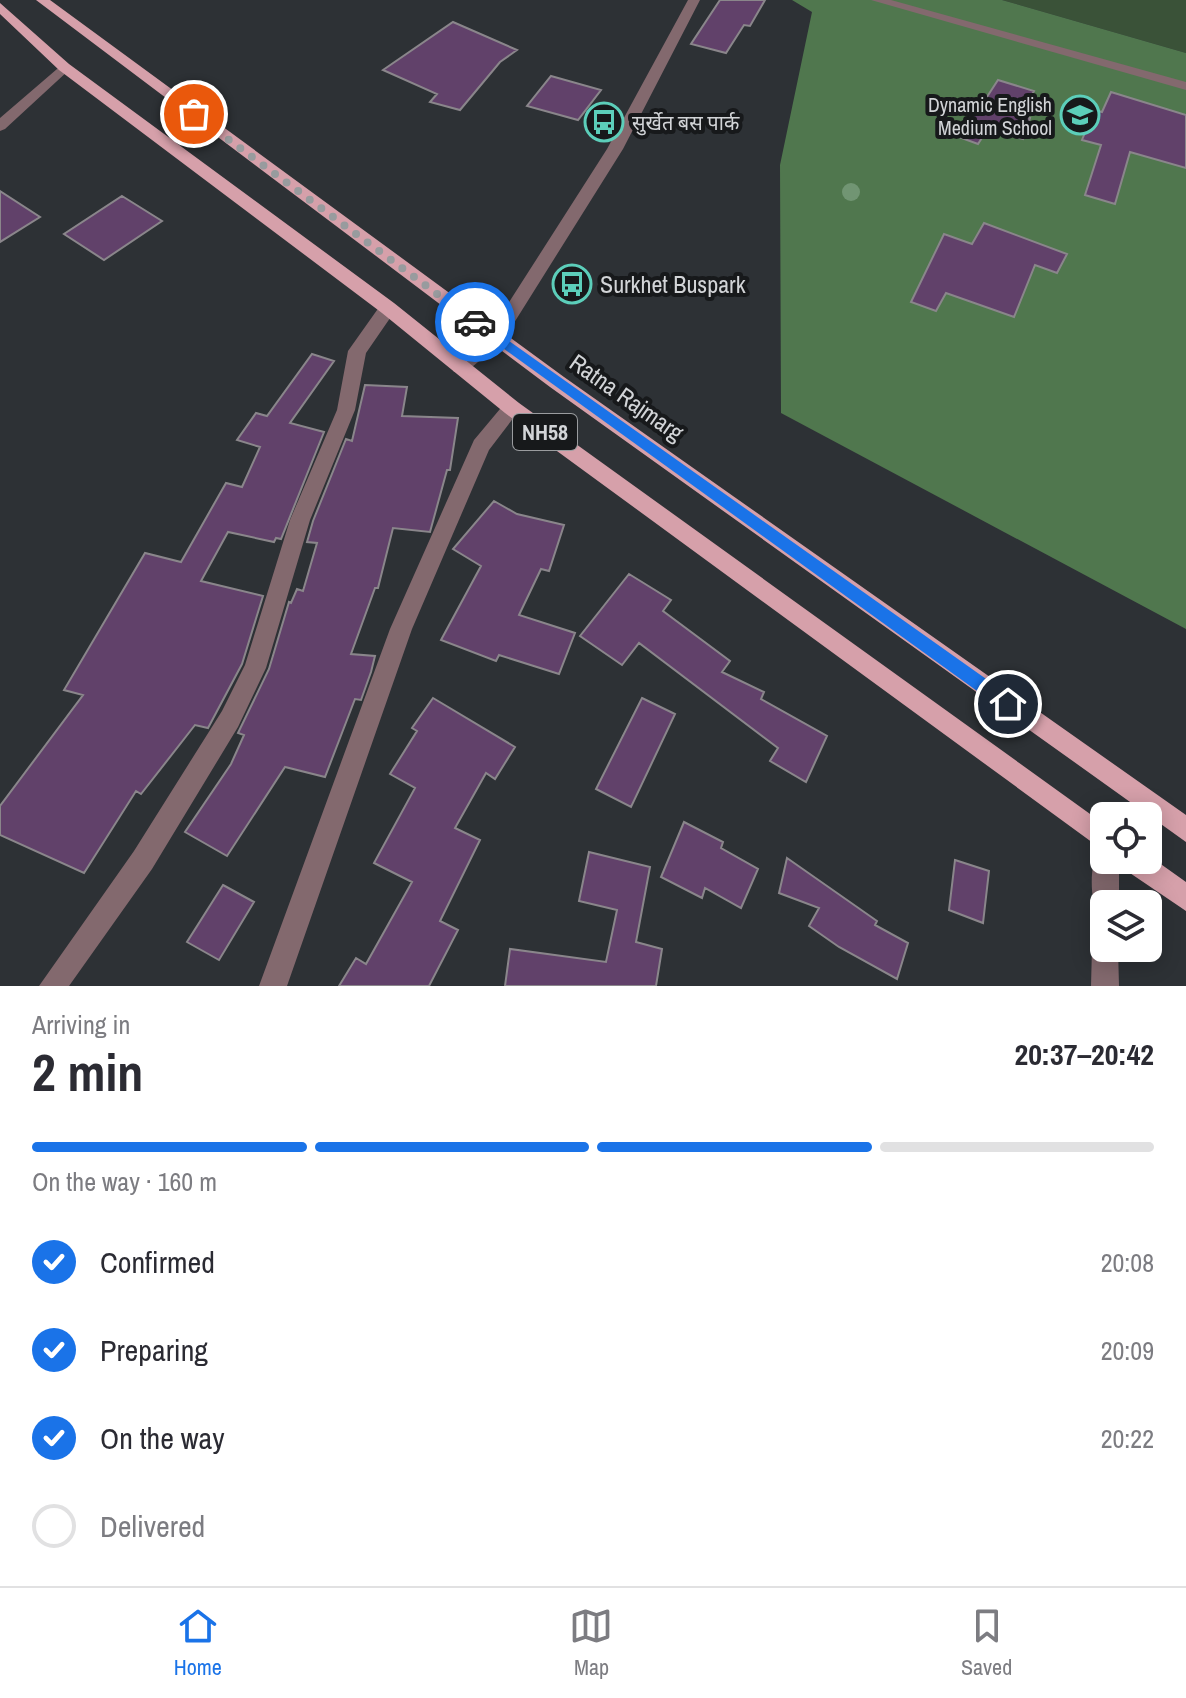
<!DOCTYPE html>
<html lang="en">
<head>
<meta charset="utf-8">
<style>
  body { margin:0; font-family:"Archivo Narrow","Noto Sans Devanagari",sans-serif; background:#f7f7f7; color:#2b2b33; height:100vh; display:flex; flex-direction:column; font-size:30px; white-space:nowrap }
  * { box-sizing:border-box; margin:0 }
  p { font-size:26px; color:#7c7c81 }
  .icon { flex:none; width:44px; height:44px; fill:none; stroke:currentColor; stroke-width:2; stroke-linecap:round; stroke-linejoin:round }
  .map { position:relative; height:986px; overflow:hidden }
  .side { display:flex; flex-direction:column; background:#fff; flex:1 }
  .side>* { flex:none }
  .controls { position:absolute; left:1090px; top:802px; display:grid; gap:16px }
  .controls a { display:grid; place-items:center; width:72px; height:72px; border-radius:12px; background:#fff; box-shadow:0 4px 20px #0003; font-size:40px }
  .pin { position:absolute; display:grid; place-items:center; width:68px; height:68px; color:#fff; margin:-34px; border:4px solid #fff; border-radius:50%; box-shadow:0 2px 8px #0007 }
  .courier { position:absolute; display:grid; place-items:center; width:80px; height:80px; margin:-40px; border:6px solid #1a73e8; border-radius:50%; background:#fff; color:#222; box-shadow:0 2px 10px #0007 }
  .summary em { font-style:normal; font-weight:700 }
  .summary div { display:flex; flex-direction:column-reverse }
  .summary { display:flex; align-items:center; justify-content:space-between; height:136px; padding:0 32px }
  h1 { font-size:52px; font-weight:700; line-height:60px }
  .bar { display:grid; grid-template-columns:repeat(4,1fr); gap:12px 8px; align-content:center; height:96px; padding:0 32px }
  .bar i { height:10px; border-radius:6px; background:#e1e1e2 }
  .bar .on { background:#1a73e8 }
  .bar p { grid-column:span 4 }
  ol { padding:0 32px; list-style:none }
  li { display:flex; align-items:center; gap:24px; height:88px }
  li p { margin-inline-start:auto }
  li .icon { padding:8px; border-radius:50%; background:#1a73e8; color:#fff; stroke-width:4 }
  li:last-child { color:#7c7c81 }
  li i { width:44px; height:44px; border:4px solid #e1e1e2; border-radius:50% }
  .tabs { display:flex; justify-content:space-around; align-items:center; height:112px; border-top:2px solid #e1e1e2; background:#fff; font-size:22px; color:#7c7c81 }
  .tabs a { display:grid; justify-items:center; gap:4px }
  .tabs .on { color:#1a73e8 }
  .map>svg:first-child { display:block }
  .green { fill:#3a5238 }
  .forest { fill:#50774e }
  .building { fill:#61416a; stroke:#8a868b; stroke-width:2 }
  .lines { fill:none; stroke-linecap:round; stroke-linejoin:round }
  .minor { fill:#83696e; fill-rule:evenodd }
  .major { fill:#d6a0aa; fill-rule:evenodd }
  .tree { fill:#719573 }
  .route { fill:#1a73e8 }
  .done { stroke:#989b9e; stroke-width:8; stroke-dasharray:0 14.4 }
  .labels { text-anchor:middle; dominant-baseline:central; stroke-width:8; stroke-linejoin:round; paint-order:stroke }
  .far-poi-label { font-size:20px; fill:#d2d4d7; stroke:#17191b; text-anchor:end }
  .shield { fill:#17191b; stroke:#9a9c9f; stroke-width:2 }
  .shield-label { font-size:22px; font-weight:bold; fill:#d2d4d7 }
  .poi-label { font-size:24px; fill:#d2d4d7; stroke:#17191b; text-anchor:start }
  .street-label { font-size:24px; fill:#d2d4d7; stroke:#17191b }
</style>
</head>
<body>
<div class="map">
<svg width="1186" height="986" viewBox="0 0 1186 986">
  <rect width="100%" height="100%" fill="#2d3135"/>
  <path class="green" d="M1002,0H1186V53Z"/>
  <path class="forest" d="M792,0H1002L1186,53V629L781,413L780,165L812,12Z"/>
  <path class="building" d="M720,0H765L750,26L744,25L726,53L691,44Z
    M453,22L517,50L500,62L460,110L430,102L437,94L383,70Z
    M551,76L601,90L578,120L527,106Z
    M998,80L1034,91L1020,115L1030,118L1023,139L987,130L978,144L956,136L978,102L983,103Z
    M1111,92L1186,115V168L1130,152L1115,204L1085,195L1101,145L1082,140L1094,110L1102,112Z
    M0,191L40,217L0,242Z
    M122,196L162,221L104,260L64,234Z
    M984,223L1067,254L1057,273L1035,265L1014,317L946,293L936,311L911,302L944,234L972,244Z
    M312,354L334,361L290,423L324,432L281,539L276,538L274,542L228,532L201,581L263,596L242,664L208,728L195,725L141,794L136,791L84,873L0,835V806L83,695L64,690L145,553L181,562L226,483L242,487L260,447L237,440L256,413L267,416Z
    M365,385L407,387L402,416L458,418L450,470H447L430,532L393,528L378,588H375L351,654L375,656L371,672L361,700L355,699L325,777L285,767L227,856L185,832L231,764L244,735L238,733L269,669L289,602L291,603L297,589L303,591L317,543L307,542L313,521L346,439L352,441Z
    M494,501L517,514L564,525L549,571L541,569L519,615L575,633L559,674L499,655L496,661L441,640L481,566L453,549Z
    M629,574L671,600L663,611L730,661L722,672L764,692L761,699L827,736L806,782L770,761L778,748L639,643L622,665L580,636Z
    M433,698L515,747L495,779L486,773L455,828L480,840L440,921L458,930L429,986H339L356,958L366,964L412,882L374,863L415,788L390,774L417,731L412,728Z
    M642,698L675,714L631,807L596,789Z
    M684,822L723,842L721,848L758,869L741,908L705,888L702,898L661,877Z
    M589,852L650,867L636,942L662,949L656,986H505L510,949L606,962L617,910L579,901Z
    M787,858L877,921L875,925L908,943L897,979L839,947L809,926L819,908L779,893Z
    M955,860L989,871L983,923L949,910Z
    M223,885L254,902L219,960L187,942Z"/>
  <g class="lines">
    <path class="minor" d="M688,0H700L623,149L502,342L466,372H454L451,367L454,362L490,332L607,149Z
      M871,0H891L1186,82V90Z
      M64,63L69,64V70L5,129L0,131V118Z
      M388,302L397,308L366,353L355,410L310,520L266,668L238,727L152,869L69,986H39L134,851L222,711L245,665L290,520L337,410L348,351L382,303Z
      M512,401L519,403L521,408L489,450L412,629L287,986H259L390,629L474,440L505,403Z
      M1104,848V860H1119V904H1104V916L1097,913C1090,897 1090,868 1097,851Z
      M1104,935V948H1118L1119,986H1091L1092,948L1096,939Z"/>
    <path class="major" d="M36,0H50L564,377L1186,815V842L550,387Z
      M0,3L69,64L394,303L519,403L1104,824V851L505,413L382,313L59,70L0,14Z
      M1148,855L1186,882V911L1124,869L1120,860H1148Z"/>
  </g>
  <circle class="tree" cx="851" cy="192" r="9"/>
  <path class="route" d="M475,317L1013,698V709H1002L471,325L469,322Z"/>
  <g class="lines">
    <path class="done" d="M194,114L475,322"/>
  </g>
  <defs>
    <symbol id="school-ring" viewBox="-11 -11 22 22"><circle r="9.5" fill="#17191b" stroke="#5cceba" stroke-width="1.5"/><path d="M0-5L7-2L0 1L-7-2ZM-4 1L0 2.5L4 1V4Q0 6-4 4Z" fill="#5cceba"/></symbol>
    <symbol id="bus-ring" viewBox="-11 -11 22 22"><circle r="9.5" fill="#17191b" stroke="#5cceba" stroke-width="1.5"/><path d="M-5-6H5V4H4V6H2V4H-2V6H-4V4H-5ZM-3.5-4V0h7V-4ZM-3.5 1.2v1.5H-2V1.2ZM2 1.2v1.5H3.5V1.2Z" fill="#5cceba"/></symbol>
  </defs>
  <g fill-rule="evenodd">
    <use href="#school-ring" x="1058" y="93" width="44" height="44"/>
    <use href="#bus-ring" x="582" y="100" width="44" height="44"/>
    <use href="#bus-ring" x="550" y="262" width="44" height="44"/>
  </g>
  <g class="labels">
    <g class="far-poi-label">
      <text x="1052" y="104">Dynamic English<tspan x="1052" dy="23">Medium School</tspan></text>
      <text x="632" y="122" text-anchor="start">सुर्खेत बस पार्क</text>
    </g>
    <rect class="shield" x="513" y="414" width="64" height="36" rx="6"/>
    <g class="shield-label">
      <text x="545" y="432">NH58</text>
    </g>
    <g class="poi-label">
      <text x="600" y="284">Surkhet Buspark</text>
    </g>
    <g class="street-label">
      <text transform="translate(627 397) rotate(35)">Ratna Rajmarg</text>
    </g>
  </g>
</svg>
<div class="controls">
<a><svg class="icon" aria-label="locate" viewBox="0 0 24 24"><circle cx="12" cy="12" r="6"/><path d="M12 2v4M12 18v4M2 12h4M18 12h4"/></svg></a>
<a><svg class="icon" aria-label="layers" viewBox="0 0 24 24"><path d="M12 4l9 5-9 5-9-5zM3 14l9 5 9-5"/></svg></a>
</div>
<div class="pin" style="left:194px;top:114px;background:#ea580c"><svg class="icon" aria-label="bag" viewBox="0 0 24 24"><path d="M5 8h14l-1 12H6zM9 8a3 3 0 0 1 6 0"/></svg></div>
<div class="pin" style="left:1008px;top:704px;background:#1f2937"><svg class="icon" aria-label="home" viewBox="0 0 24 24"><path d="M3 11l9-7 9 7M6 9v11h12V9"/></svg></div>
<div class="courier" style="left:475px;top:322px"><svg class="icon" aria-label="car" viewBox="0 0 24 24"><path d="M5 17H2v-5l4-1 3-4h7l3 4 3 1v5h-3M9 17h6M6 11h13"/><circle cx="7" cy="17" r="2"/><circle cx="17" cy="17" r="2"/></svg></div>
</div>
<section class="side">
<div class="summary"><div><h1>2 min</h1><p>Arriving in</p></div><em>20:37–20:42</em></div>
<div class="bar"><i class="on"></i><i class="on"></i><i class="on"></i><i></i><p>On the way · 160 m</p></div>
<ol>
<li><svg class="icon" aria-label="check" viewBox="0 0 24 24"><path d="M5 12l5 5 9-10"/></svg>Confirmed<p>20:08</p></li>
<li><svg class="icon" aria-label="check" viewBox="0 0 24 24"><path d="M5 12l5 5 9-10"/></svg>Preparing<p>20:09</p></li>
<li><svg class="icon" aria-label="check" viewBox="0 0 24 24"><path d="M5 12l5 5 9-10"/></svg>On the way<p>20:22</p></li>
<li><i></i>Delivered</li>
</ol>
</section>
<nav class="tabs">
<a class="on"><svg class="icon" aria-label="home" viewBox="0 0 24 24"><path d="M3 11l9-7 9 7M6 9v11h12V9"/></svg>Home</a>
<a><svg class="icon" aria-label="map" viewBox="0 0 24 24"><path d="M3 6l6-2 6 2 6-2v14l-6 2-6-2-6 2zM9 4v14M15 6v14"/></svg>Map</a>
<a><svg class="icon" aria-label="saved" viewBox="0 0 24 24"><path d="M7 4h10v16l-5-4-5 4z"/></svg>Saved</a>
</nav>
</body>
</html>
